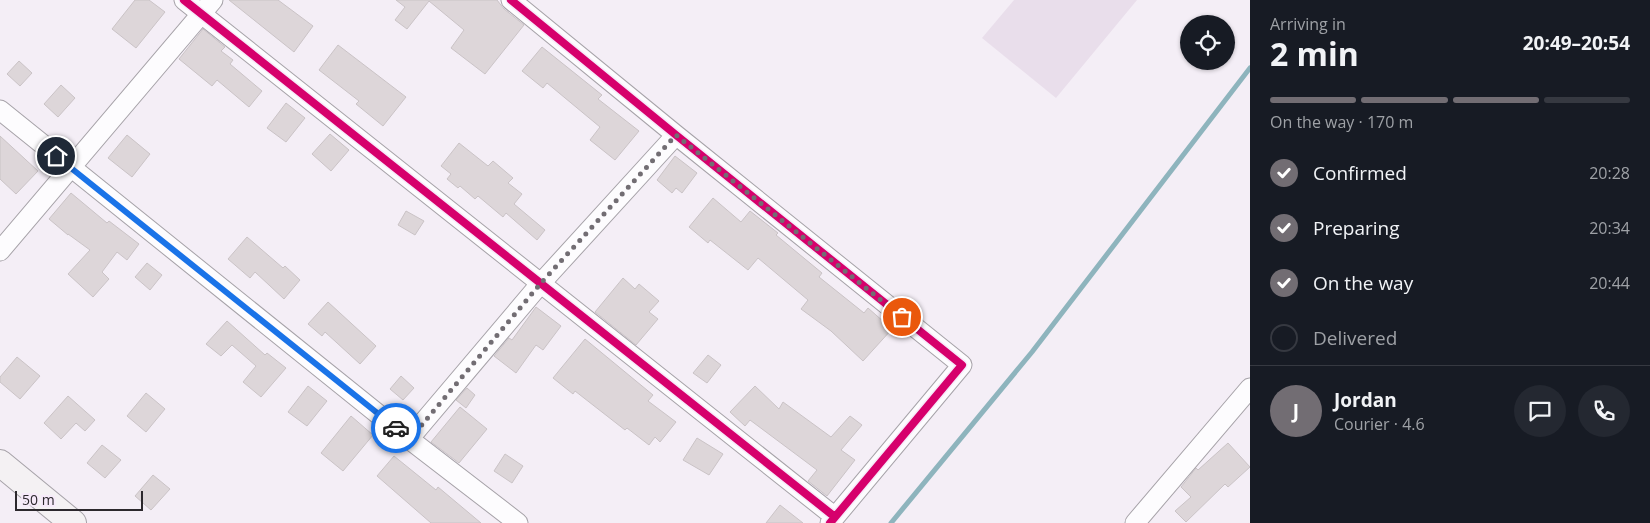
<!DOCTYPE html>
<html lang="en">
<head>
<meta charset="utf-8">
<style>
  body { margin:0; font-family:"Open Sans",sans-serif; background:#242831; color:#f1f3f6; height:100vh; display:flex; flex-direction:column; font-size:19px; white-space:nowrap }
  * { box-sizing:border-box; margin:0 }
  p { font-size:16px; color:#9ea1a6 }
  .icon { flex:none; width:28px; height:28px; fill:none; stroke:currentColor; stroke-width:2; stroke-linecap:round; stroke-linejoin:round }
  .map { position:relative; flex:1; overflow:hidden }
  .sheet { display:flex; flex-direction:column; background:#171b24; width:400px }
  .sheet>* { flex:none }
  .controls { position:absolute; left:1180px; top:15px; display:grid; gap:10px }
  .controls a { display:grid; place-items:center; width:55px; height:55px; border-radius:50%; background:#171b24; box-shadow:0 1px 4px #0004; font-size:25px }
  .scale { position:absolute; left:15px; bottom:12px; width:128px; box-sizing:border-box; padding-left:5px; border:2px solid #2c282d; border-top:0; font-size:14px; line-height:18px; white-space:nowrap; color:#2c282d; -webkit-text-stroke:4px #f6eaf9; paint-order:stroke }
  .pin { position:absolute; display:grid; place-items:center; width:42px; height:42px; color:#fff; margin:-21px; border:2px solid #fff; border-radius:50%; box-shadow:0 1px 5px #0007 }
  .courier { position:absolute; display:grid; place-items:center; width:50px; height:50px; margin:-25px; border:4px solid #1a73e8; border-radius:50%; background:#fff; color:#222; box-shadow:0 1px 6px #0007 }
  .headline em { font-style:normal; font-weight:700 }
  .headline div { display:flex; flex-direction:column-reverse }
  .headline { display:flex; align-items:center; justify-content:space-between; height:85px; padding:0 20px }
  h1 { font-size:32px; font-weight:700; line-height:38px }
  .bar { display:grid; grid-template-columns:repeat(4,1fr); gap:8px 5px; align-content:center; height:60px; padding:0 20px }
  .bar i { height:6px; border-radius:4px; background:#363941 }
  .bar .active { background:#726d73 }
  .bar p { grid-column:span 4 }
  .line { display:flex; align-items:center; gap:12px; padding:0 20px; border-top:1px solid #363941 }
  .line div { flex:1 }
  .round { display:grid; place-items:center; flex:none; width:52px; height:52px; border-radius:26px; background:#242831 }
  ol { padding:0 20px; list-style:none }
  li { display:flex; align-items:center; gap:15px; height:55px }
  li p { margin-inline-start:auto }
  li .icon { padding:5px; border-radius:50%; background:#726d73; color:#fff; stroke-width:4 }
  li:last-child { color:#9ea1a6 }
  li i { width:28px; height:28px; border:2px solid #363941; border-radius:50% }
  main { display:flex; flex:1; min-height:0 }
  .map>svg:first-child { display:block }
  .industrial { fill:#e9deeb }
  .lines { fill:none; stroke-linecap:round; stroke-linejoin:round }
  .stream { stroke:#8eb4bd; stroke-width:5 }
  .building { fill:#ddd6d9; stroke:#cac3c6 }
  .street-casing { stroke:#a6a2a8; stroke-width:21 }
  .secondary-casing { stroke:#a6a2a8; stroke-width:28 }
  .street { stroke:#fdfcfe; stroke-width:19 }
  .secondary { stroke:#f4f1f3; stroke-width:26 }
  .cycleway-casing { stroke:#f6eaf9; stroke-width:11 }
  .cycleway { stroke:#d6006c; stroke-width:8 }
  .done { stroke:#726d73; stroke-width:5; stroke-dasharray:0 9 }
  .route { stroke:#1a73e8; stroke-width:6 }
</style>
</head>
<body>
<main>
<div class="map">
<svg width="1250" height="523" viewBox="0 0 1250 523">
  <rect width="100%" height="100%" fill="#f4eef6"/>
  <path class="industrial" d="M1014,0H1137L1056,98L982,38Z"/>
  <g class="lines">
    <path class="stream" d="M891,523L1032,352L1250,68"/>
  </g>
  <path class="building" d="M135,0H149L165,12L136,48L112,29Z
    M229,0H278L313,26L294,52Z
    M396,0H497L504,9L524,25L485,74L451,48L464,30L429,1L407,29L395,20L405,7Z
    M203,29L225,47L221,51L233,60L230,64L262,91L249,107L217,80L212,86L179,59Z
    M338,45L406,97L383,126L356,104L359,101L319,70Z
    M542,47L602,95L598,99L639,131L615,160L590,140L600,127L547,83L543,88L522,71Z
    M19,61L32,73L20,86L7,74Z
    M61,85L75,98L58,117L44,104Z
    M286,103L305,118L286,142L267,128Z
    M330,134L349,150L331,171L312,154Z
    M127,135L150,154L132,177L108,158Z
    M0,136L38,171L16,194L0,179Z
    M459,143L488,166L493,161L513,178L508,183L522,194L514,204L545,230L537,240L506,213L503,217L478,196L475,199L460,186L458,188L447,179L451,174L441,166Z
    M675,156L697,173L682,193L676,188L672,193L657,180Z
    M71,193L107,223L109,221L139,244L127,260L117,252L102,272L109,279L93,297L68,274L90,250L68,234V235L49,219Z
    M713,198L741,222L750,211L778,233L776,235L822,273L819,277L864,313L868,308L892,329L863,361L831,331L801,309L808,300L758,258L748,270L710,240L708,243L689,227Z
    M406,211L424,221L415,235L398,225Z
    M247,237L283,268L285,266L300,280L284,299L255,272L250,278L228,259Z
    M147,263L162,275L150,290L135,277Z
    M623,278L635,289L639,284L659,301L649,312L658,319L636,345L595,312Z
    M328,302L376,346L360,364L325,332L322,336L308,324Z
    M536,307L561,326L543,350L536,345L516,373L494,356L509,338L512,340Z
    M227,321L265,355L267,353L286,368L261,397L243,382L256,366L232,345L221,356L206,344Z
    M585,339L653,395L648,401L676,422L660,442L655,437L649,445L627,428L625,430L575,391L573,394L553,378Z
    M708,355L721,365L707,383L693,373Z
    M17,357L40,376L20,399L0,382V377Z
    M401,376L414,388L403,400L390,389Z
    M308,386L327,401L307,426L288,412Z
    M755,386L779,409L783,402L831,437L850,416L862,425L841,450L855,460L827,496L808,481L817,470L750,420L745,426L730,412Z
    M467,388L475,395L466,408L456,400Z
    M146,393L165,409L146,432L127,416Z
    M68,396L95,420L85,431L76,423L61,439L44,423Z
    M460,407L487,429L459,463L431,442Z
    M351,416L373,435L343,471L321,453Z
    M697,438L723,454L709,475L683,460Z
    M1228,443L1250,467L1228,487L1225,484L1186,522L1175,511L1191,497L1181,487L1196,468L1198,470Z
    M102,445L121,460L105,478L87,463Z
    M505,454L523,466L512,483L494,471Z
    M394,456L436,490L438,487L481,523H431L377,476Z
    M153,475L170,489L151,510L135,496Z
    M780,505L803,523H766Z"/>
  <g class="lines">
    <defs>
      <path id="street" d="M184,0L835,517
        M511,0L676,135L962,365L830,523
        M0,110L409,439L518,523
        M0,251L213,0
        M409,439L541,283L676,135
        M1135,523L1250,388"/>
      <path id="secondary" d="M0,463L73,523"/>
    </defs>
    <use href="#street" class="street-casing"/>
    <use href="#secondary" class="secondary-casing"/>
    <use href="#street" class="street"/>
    <use href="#secondary" class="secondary"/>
    <defs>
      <path id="cycleway" d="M184,0L835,517
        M511,0L676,135L962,365L830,523"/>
    </defs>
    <use href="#cycleway" class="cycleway-casing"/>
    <use href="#cycleway" class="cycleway"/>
  </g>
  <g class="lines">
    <path class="done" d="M396,428L410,439L541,283L676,135L902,317"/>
    <path class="route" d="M56,156L396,428"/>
  </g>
</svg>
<div class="controls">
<a><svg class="icon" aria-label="locate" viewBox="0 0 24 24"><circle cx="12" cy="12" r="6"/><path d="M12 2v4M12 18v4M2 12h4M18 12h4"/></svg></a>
</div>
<div class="scale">50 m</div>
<div class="pin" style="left:902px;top:317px;background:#ea580c"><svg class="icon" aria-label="bag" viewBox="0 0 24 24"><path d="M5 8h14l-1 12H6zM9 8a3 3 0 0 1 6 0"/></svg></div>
<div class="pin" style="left:56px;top:156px;background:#1f2937"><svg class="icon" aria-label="home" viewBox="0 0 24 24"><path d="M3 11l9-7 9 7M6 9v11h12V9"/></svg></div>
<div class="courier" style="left:396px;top:428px"><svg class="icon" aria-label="car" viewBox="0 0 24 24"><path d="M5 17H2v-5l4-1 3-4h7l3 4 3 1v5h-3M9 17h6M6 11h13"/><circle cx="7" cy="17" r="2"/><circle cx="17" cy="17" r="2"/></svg></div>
</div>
<section class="sheet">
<div class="headline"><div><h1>2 min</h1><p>Arriving in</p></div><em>20:49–20:54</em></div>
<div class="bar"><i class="active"></i><i class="active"></i><i class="active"></i><i></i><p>On the way · 170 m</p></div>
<ol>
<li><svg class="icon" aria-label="check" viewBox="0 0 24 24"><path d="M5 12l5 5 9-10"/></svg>Confirmed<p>20:28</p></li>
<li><svg class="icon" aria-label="check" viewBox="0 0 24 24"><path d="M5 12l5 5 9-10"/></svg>Preparing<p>20:34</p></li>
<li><svg class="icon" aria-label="check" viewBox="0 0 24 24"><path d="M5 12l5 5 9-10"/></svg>On the way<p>20:44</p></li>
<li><i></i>Delivered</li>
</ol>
<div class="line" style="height:90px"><b class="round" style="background:#726d73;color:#fff">J</b><div><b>Jordan</b><p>Courier · 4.6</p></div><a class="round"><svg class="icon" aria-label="chat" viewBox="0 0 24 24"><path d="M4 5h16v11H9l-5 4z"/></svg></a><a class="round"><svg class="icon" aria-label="phone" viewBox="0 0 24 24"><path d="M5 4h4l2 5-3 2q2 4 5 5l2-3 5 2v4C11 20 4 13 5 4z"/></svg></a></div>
</section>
</main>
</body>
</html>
